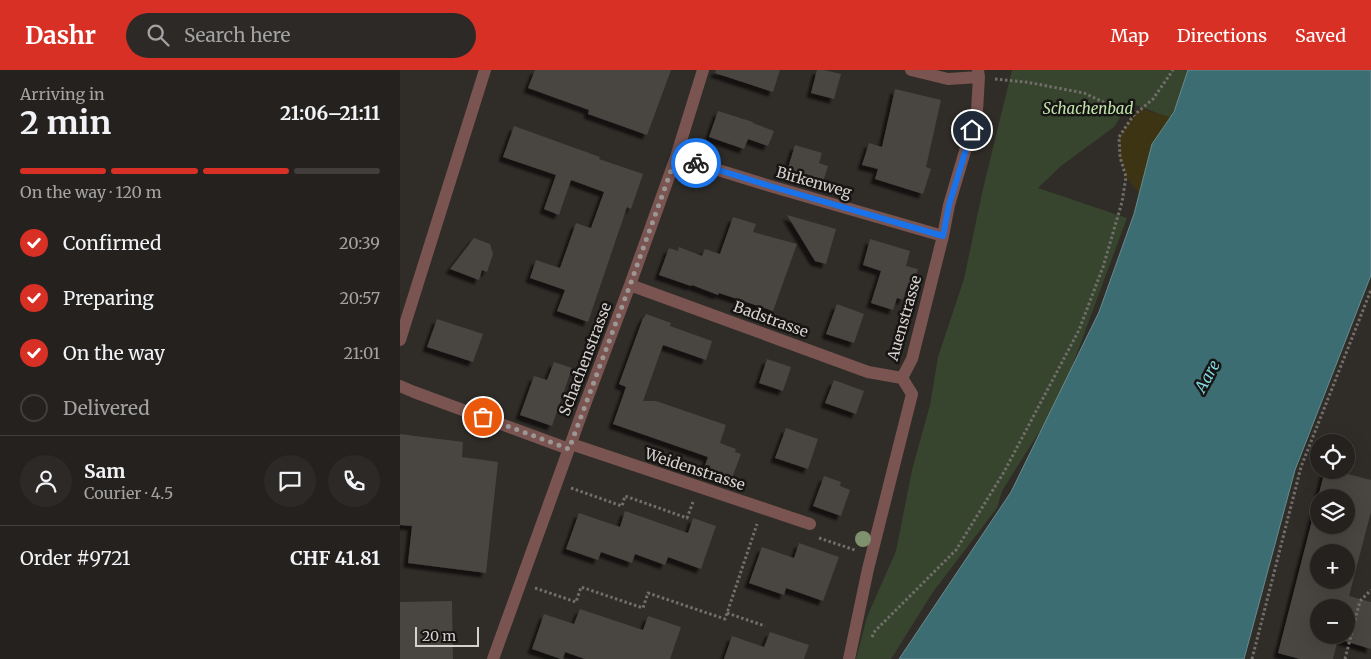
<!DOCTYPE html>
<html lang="en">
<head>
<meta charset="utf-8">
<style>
  body { margin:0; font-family:Merriweather,serif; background:#2c2927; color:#f1f3f6; height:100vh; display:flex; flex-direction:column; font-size:19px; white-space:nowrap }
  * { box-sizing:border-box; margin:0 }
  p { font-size:16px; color:#a3a3a4 }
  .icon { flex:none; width:28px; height:28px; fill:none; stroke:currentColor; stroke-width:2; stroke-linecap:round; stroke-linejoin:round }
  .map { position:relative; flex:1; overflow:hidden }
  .sheet { display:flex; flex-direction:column; background:#24211e; width:400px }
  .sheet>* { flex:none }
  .buttons { position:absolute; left:910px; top:364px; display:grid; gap:10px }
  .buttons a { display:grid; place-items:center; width:45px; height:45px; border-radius:50%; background:#24211e; box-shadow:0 5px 20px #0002,0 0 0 1px #413e3c; font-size:25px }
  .scale { position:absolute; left:15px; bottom:12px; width:64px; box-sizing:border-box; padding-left:5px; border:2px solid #d4d1cf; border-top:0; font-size:14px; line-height:18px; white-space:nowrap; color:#d4d1cf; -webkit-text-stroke:4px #171513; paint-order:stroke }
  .pin { position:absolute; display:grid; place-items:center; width:42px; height:42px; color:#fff; margin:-21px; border:2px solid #fff; border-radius:50%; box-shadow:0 1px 5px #0007 }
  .courier { position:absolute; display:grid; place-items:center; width:50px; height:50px; margin:-25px; border:4px solid #1a73e8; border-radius:50%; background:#fff; color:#222; box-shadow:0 1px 6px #0007 }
  .summary em { font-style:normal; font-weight:700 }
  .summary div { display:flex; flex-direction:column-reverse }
  .summary { display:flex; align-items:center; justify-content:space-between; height:85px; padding:0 20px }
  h1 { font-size:32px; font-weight:700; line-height:38px }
  .bar { display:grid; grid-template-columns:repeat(4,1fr); gap:8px 5px; align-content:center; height:60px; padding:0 20px }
  .bar i { height:6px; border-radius:4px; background:#413e3c }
  .bar .active { background:#d93025 }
  .bar p { grid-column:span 4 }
  .line { display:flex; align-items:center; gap:12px; padding:0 20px; border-top:1px solid #413e3c }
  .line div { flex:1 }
  .round { display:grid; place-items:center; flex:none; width:52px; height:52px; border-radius:26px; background:#2c2927 }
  ol { padding:0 20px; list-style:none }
  li { display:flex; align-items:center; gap:15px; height:55px }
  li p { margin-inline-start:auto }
  li .icon { padding:5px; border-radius:50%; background:#d93025; color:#fff; stroke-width:4 }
  li:last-child { color:#a3a3a4 }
  li i { width:28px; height:28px; border:2px solid #413e3c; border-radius:50% }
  header { display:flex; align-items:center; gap:30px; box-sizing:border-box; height:70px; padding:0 25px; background:#d93025; color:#fff }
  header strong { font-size:24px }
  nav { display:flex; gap:28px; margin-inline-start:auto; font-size:18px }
  .search { width:350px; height:45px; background:#2c2927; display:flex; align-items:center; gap:12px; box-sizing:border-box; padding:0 18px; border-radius:28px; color:#a3a3a4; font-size:19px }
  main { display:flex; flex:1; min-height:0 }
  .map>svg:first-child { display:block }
  .green { fill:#37452e }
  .sand { fill:#3d3414 }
  .water { fill:#3b6d72; stroke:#698b8e }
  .building { fill:#494541; fill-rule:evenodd; filter:url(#shadow) }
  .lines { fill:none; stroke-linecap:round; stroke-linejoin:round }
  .path { stroke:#726e6b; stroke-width:3; stroke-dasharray:2.5 2.5; stroke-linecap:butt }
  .minor { stroke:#7a5451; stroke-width:12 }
  .tree { fill:#809170 }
  .done { stroke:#9b9795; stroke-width:5; stroke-dasharray:0 9 }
  .route { stroke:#1a73e8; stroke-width:6 }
  .labels { text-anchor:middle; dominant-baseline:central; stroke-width:5; stroke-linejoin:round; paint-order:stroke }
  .park-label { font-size:15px; font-style:italic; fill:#c1e4ab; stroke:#171513 }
  .street-label { font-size:15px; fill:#d4d1cf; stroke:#171513 }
  .water-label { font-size:16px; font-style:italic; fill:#81d7df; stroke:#171513 }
</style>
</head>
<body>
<header>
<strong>Dashr</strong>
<div class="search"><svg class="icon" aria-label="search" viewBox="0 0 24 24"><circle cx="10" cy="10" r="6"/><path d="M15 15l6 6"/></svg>Search here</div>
<nav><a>Map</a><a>Directions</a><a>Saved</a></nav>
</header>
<main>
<section class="sheet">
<div class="summary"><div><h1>2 min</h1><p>Arriving in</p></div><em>21:06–21:11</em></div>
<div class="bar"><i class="active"></i><i class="active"></i><i class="active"></i><i></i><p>On the way · 120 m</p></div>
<ol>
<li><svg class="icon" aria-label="check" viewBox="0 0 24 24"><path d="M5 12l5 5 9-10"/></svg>Confirmed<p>20:39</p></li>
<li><svg class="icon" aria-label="check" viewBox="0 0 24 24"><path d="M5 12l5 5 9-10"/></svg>Preparing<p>20:57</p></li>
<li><svg class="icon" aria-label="check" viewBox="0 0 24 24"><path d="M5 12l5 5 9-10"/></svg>On the way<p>21:01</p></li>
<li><i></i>Delivered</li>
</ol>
<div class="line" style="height:90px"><a class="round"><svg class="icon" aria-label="person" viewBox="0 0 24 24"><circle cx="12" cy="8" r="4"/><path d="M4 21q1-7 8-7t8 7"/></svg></a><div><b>Sam</b><p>Courier · 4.5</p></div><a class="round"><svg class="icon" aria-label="chat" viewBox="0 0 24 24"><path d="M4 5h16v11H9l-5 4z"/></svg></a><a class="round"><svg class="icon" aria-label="phone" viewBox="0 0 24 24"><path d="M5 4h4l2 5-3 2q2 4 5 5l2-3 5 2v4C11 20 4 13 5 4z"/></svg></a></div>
<div class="line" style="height:65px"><div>Order #9721</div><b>CHF 41.81</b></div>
</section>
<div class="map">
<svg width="971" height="589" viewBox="0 0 971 589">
  <defs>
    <filter id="shadow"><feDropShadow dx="-4.5" dy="4.5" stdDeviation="1" flood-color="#0009"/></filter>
  </defs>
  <rect width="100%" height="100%" fill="#302c28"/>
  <path class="green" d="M612,0H789L776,36L770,48L736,35L730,31L714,57L661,96L638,118L727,148L660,329L602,421L597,438L533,522L491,589H456L467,547L496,481L512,400L530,335L538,287L564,209L582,123Z"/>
  <path class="sand" d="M741,39L770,47L752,74L739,123L726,107L720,87L719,67L733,46Z"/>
  <path class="water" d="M788,0H971V205L895,400L844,589H499L611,422L699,242L734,144L752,74L774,42Z"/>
  <path class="building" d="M135,0H271L247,65L188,44L189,40L128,18Z
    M316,0H380L373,22L315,3Z
    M417,0H424L441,4L434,29L411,23Z
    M495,19L541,30L526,97L531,99L523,124L475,109L478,99L462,95L469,73L482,77Z
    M318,41L353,52V53L374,61L368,76L348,69L344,79L309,67Z
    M114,56L200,87L199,89L243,104L231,139L227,137L188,252L157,241L165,220L130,208L136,190L160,198L176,153L191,158L204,122L171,110L159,145L144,139L156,105L103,87Z
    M395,75L422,83L419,93L428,96L423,112L387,101Z
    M387,145L436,159L426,194L415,191Z
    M333,147L356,154L353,162L397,174L373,241L319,223L318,225L292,215L291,216L259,205L269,178L278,181L279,177L302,186L305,179L320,184Z
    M74,168L90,174L93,184L87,202L82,200L79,210L50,199Z
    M470,169L510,181L506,196L518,199L512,218L507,217L503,230L497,228L493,240L471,233L481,201L463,195Z
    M437,234L464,244L454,273L426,264Z
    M246,244L271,253L270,256L312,271L306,290L263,275L243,331H256L326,355L320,373L336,379L335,382L341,384L332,408L304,398L308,387L213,354L226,317L219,314L243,248H244Z
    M37,249L83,264L73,292L27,277Z
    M367,289L391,297L383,321L359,313Z
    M154,292L172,298L152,356L120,345L134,306L147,310Z
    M434,310L464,321L456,344L425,333Z
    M386,358L418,369L408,399L375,388Z
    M0,364L63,372L62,387L98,392L86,503L8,493L12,456L0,455Z
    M925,400H932L971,410V442L949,526L971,532V579L938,569L933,589H900L878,583ZM919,428H946V455H919ZM919,482H946V510H919ZM919,538H946V565H919Z
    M424,406L441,412L440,416L450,420L441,446L413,436Z
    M225,441L288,463L293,448L316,456L301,499L268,487L265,495L235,484L232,493L201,482L198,490L166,479L179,443L220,457Z
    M399,473L439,487L423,531L386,518L384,525L349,513L362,477L394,488Z
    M52,531L53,589H0V532Z
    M180,539L243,560L248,546L281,557L270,589H185L165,582L163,589H161L132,579L144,544L174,554Z
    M370,562L409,575L404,589H324L332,566L364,577Z"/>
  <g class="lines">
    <path class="path" d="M595,9L626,12L684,23L733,46
      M171,418L222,436L225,426L287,448L293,432
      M419,468L455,480
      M135,518L176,532L181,517L243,538L248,523L325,549L357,454
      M327,543L365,556
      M472,567L475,561L556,480L604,402L679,260L703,197L722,132L726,107L720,87L719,67L733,46L753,29L773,0
      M852,589L901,397L971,220
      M945,589L960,531L971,520"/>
    <path class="minor" d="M511,0L548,9L579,7
      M276,87L370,116L543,166
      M230,215L468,302L502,308
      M0,270L85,0
      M502,308L512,289L543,166L549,135L577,41L579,7L578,0
      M0,316L14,322L169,379
      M171,374L410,454
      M93,589L184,337L230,215L276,87L303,0
      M449,589L468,499L512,324L502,308"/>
  </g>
  <circle class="tree" cx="463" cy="469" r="8"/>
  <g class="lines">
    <path class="done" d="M83,347L169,379L230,215L276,87L296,93"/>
    <path class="route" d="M296,93L370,116L543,166L549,135L572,60"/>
  </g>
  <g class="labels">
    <g class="park-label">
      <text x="688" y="38">Schachenbad</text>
    </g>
    <g class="street-label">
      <text transform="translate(414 112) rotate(16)">Birkenweg</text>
      <text transform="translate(504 248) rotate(-74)">Auenstrasse</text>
      <text transform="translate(371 249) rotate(20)">Badstrasse</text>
      <text transform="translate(185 289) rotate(-69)">Schachenstrasse</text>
      <text transform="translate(295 399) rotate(18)">Weidenstrasse</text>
    </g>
    <g class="water-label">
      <text transform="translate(807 306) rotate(-61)">Aare</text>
    </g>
  </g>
</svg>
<div class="buttons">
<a><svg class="icon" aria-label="locate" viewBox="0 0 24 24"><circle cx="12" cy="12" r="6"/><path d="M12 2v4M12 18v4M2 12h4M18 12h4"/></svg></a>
<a><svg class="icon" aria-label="layers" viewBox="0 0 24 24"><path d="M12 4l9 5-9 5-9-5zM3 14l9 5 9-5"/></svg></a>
<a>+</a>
<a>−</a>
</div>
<div class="scale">20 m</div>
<div class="pin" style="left:83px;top:347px;background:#ea580c"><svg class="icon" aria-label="bag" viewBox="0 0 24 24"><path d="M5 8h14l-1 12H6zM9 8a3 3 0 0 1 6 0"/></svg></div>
<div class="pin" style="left:572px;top:60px;background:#1f2937"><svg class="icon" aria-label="home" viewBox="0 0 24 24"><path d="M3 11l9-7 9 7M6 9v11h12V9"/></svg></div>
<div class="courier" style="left:296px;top:93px"><svg class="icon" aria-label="bike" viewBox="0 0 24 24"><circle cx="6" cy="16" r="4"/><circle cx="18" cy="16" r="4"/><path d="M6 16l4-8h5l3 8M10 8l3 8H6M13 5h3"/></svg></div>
</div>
</main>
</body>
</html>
